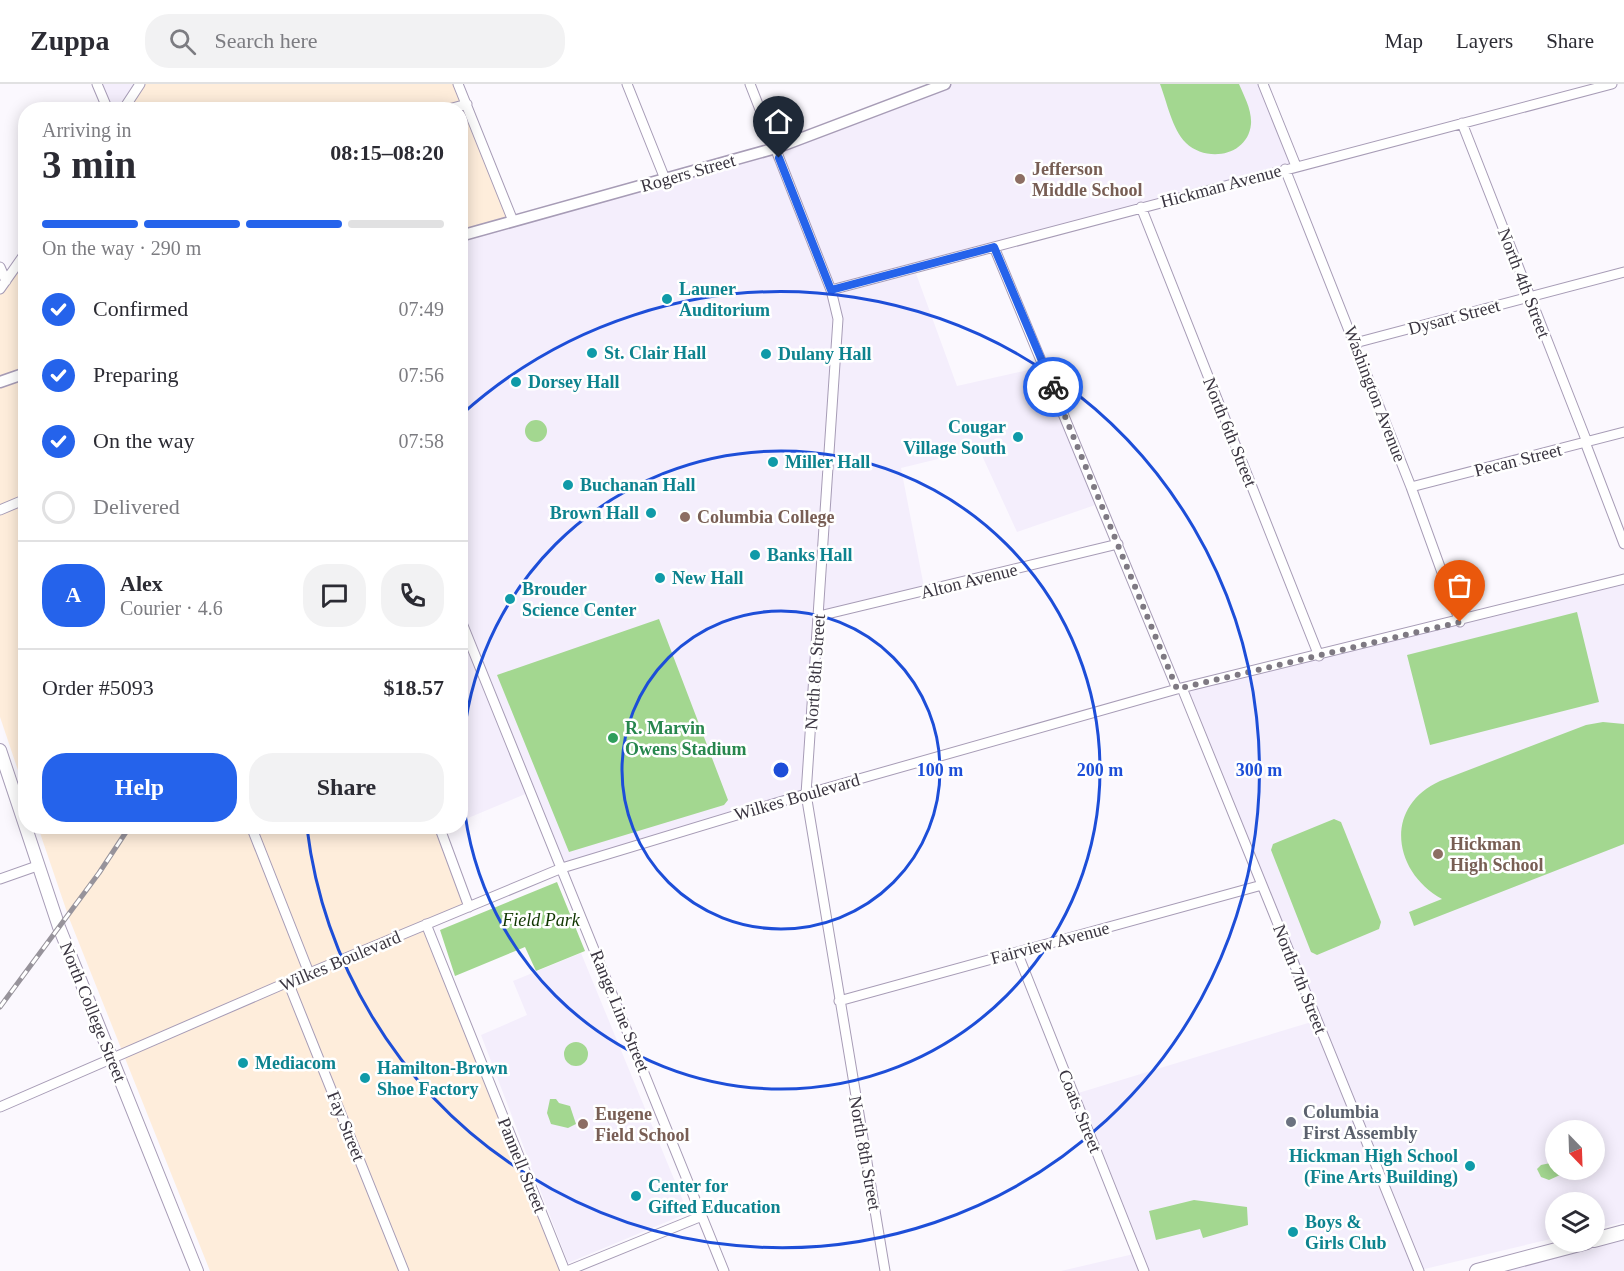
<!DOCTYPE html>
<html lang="en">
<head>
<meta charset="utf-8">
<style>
  body { margin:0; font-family:"Times New Roman",serif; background:#f2f2f3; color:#2b2b33; height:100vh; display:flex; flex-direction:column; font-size:22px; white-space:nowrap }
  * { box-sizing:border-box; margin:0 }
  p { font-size:20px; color:#7c7c81 }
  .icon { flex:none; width:33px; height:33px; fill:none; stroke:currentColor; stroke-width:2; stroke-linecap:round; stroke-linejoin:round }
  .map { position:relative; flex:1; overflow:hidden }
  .panel { position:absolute; left:18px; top:18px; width:450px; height:732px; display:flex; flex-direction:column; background:#fff; border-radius:24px; box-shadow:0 3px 15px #0003 }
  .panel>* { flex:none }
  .needle { width:39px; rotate:157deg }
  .tools { position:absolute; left:1545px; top:1036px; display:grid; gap:12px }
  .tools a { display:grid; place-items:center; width:60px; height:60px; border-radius:50%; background:#fff; box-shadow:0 3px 15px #0003; font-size:30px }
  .pin { position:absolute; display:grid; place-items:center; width:51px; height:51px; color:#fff; margin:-62px -26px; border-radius:50% 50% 50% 0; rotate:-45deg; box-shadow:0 0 6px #0007 }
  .pin .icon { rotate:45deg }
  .courier { position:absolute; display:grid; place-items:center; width:60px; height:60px; margin:-30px; border:4px solid #2563eb; border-radius:50%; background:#fff; color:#222; box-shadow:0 2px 8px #0007 }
  .headline em { font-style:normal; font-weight:600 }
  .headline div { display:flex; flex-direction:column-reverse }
  .headline { display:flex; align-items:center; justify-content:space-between; height:102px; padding:0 24px }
  h1 { font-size:39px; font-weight:600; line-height:45px }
  .bar { display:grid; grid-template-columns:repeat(4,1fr); gap:9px 6px; align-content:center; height:72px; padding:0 24px }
  .bar i { height:8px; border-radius:4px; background:#e1e1e2 }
  .bar .current { background:#2563eb }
  .bar p { grid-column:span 4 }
  .line { display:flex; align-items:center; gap:15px; padding:0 24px; border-top:2px solid #e1e1e2 }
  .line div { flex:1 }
  .round { display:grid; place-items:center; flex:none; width:63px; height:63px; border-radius:24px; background:#f2f2f3 }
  ol { padding:0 24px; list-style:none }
  li { display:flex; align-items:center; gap:18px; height:66px }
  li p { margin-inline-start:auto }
  li .icon { padding:6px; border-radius:50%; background:#2563eb; color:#fff; stroke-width:4 }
  li:last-child { color:#7c7c81 }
  li i { width:33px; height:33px; border:3px solid #e1e1e2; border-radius:50% }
  .cta { display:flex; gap:12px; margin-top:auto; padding:12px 24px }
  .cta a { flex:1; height:69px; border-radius:24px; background:#2563eb; color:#fff; font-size:24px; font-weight:600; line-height:69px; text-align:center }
  .cta a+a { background:#f2f2f3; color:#2b2b33 }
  header { display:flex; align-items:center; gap:36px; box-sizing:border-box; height:84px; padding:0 30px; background:#fff; border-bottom:2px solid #e1e1e2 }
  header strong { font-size:28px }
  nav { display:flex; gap:33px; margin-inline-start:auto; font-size:21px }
  .search { width:420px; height:54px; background:#f2f2f3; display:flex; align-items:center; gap:15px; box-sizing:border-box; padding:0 21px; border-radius:24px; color:#7c7c81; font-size:22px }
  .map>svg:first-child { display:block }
  .built { fill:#f4eefc; fill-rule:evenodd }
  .industrial { fill:#feeddb }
  .green { fill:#a3d790 }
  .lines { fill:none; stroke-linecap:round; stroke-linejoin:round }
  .minor-casing { stroke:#a79cb6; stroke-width:11 }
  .tertiary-casing { stroke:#a79cb6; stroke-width:13 }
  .secondary-casing { stroke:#a79cb6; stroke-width:14 }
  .primary-casing { stroke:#a79cb6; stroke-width:16 }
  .minor { stroke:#fff; stroke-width:9 }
  .tertiary { stroke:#fff; stroke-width:10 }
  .secondary { stroke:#fff; stroke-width:12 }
  .primary { stroke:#fff; stroke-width:14 }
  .rail-casing { stroke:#97939b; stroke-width:5 }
  .rail { stroke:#fff; stroke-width:3; stroke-dasharray:9; stroke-linecap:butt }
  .done { stroke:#7e7982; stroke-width:6; stroke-dasharray:0 10.8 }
  .route { stroke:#2563eb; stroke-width:8 }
  .ring { fill:none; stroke:#1d4ed8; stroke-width:3 }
  .education-dot { fill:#8d6e63; stroke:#fff; stroke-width:2 }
  .culture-dot { fill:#0f9aa8; stroke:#fff; stroke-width:2 }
  .leisure-dot { fill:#2e9e5b; stroke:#fff; stroke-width:2 }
  .worship-dot { fill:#6b7280; stroke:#fff; stroke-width:2 }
  .labels { text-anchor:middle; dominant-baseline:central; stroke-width:5; stroke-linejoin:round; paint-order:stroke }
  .education-label { font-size:18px; font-weight:bold; fill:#785e54; stroke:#fff; text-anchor:start }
  .street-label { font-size:18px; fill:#3a3540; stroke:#fff }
  .culture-label { font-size:18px; font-weight:bold; fill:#0d838f; stroke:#fff; text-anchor:start }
  .leisure-label { font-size:18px; font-weight:bold; fill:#27864d; stroke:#fff; text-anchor:start }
  .park-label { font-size:18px; font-style:italic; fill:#103600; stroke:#fff }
  .worship-label { font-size:18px; font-weight:bold; fill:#5b616d; stroke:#fff; text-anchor:start }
  .centre { fill:#1d4ed8; stroke:#fff; stroke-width:3 }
  .ring-label { font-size:18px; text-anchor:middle; font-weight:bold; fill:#1d4ed8; stroke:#fff; stroke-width:5; stroke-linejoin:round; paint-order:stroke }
</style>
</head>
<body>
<header>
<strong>Zuppa</strong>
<div class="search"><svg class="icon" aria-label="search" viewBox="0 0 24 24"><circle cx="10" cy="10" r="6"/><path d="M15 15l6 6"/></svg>Search here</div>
<nav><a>Map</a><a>Layers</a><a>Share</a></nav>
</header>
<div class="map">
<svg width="1624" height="1187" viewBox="0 0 1624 1187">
  <rect width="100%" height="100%" fill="#fbf8fe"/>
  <path class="built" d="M97,0H140L123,26L108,25Z
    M945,0H1262L1292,86L914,184L957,302L1046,282L1101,419L1017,448L979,365L901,384L925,508L819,533L806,710L562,784L530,708L461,737V152L776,64Z
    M1624,494V1138L1595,1145L1594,1119H1556L1555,1154L1416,1187H1061L1138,1169L1075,1010L1318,936L1184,605ZM1556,1047H1594V1086H1556Z
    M581,869L688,1129L568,1179L481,951L527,931L513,897Z
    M1624,1149V1187H1479Z"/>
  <path class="industrial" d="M140,0H459L513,137L461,152L460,26H123Z
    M25,170V707L0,633V208Z
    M38,743H439L469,823L427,840L561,1187H210L69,834Z"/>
  <path class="green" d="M1160,0H1239C1244,12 1252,26 1251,40C1248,72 1207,79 1186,59C1172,45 1167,18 1160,0Z
    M525 347a11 11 0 1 1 22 0a11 11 0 1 1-22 0Z
    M1577,528L1599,618L1430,661L1407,571Z
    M659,535L728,716L724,721L569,768L497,591Z
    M1603,638L1624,640V760L1414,842L1409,828L1442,815C1393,788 1383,723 1440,697L1586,641Z
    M1334,735L1341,738L1381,838L1379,845L1317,871L1311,868L1271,766L1273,760Z
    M557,798L585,867L536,887L525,863L455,892L440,846Z
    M564 970a12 12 0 1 1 24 0a12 12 0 1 1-24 0Z
    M550,1015H556L559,1019L570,1022L576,1040L568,1044L551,1040L547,1029Z
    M1555,1078L1556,1086H1561L1560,1091L1549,1096L1541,1093L1537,1085L1541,1081Z
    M1194,1116L1247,1123L1248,1141L1203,1154L1200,1145L1156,1156L1149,1127Z"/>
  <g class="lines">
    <defs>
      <path id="minor" d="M97,0L108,26
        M458,0L513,137
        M627,0L665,95
        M750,0L831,206L838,235L806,710L885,1187
        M1263,0L1296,82
        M123,26L140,0
        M445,26L467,20
        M1462,39L1587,358
        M1285,85L1411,403L1460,538
        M1141,123L1319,572
        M994,163L1177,605
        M0,183L6,197
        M0,205L26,168
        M831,206L1612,0
        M1355,259L1624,188
        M1585,358L1624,460
        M1411,403L1624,348
        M0,426L26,415
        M819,532L1118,460
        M460,534L724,1187
        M1182,604L1419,1187
        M251,742L309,889
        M439,742L469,823
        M0,795L37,782
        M426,840L565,1187
        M1017,868L1144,1187
        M288,898L404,1187
        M839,917L1262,801
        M0,1023L288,898L562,784L806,710L1177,605L1624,495
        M567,1187L702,1132"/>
      <path id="tertiary" d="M460,152L776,64L945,0
        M0,298L26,289"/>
      <path id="secondary" d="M0,666L59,843L197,1187"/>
      <path id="primary" d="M1594,1156L1624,1148
        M1477,1187L1587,1158"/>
    </defs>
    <use href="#minor" class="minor-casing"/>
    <use href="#tertiary" class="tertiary-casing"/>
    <use href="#secondary" class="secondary-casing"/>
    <use href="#primary" class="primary-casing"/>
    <use href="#minor" class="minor"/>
    <use href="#tertiary" class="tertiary"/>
    <use href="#secondary" class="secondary"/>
    <use href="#primary" class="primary"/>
    <defs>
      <path id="rail" d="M0,923L99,789L130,742"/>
    </defs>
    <use href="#rail" class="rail-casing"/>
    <use href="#rail" class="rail"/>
  </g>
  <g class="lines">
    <path class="done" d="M1053,303L1177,605L1460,538"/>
    <path class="route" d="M779,74L831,206L994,163L1053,303"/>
  </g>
  <g class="ring">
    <circle cx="781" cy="686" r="159"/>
    <circle cx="781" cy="686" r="319"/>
    <path d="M461 331A478 478 0 1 1 307 744"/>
  </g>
  <g class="education-dot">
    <circle cx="1020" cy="95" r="6"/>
    <circle cx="685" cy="433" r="6"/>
    <circle cx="1438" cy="770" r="6"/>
    <circle cx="583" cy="1040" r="6"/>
  </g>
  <g class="culture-dot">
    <circle cx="667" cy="215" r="6"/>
    <circle cx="592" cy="269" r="6"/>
    <circle cx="766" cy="270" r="6"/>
    <circle cx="516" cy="298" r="6"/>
    <circle cx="1018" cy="353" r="6"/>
    <circle cx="773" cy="378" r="6"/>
    <circle cx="568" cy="401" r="6"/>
    <circle cx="651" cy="429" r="6"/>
    <circle cx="755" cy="471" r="6"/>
    <circle cx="660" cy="494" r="6"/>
    <circle cx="510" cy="515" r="6"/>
    <circle cx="243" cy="979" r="6"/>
    <circle cx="365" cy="994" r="6"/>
    <circle cx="1470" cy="1082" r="6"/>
    <circle cx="636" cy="1112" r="6"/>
    <circle cx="1293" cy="1148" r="6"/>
  </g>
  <circle class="leisure-dot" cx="613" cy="654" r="6"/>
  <circle class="worship-dot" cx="1291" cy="1038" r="6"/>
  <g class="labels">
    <g class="education-label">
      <text x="1032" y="85">Jefferson<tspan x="1032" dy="21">Middle School</tspan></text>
      <text x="697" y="433">Columbia College</text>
      <text x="1450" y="760">Hickman<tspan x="1450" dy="21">High School</tspan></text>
      <text x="595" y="1030">Eugene<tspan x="595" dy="21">Field School</tspan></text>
    </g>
    <g class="street-label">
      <text transform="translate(688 89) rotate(-16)">Rogers Street</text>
      <text transform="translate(1221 102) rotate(-15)">Hickman Avenue</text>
      <text transform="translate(1524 199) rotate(69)">North 4th Street</text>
      <text transform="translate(1454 233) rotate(-15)">Dysart Street</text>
      <text transform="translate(1375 310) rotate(69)">Washington Avenue</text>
      <text transform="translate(1230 348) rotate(68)">North 6th Street</text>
      <text transform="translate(1518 376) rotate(-14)">Pecan Street</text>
      <text transform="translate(969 497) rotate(-14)">Alton Avenue</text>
      <text transform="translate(815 588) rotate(-86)">North 8th Street</text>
      <text transform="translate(797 713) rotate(-16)">Wilkes Boulevard</text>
      <text transform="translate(1050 859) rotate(-15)">Fairview Avenue</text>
      <text transform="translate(340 877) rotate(-23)">Wilkes Boulevard</text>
      <text transform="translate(1300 895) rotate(68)">North 7th Street</text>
      <text transform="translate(620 927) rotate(68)">Range Line Street</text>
      <text transform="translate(93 928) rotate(68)">North College Street</text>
      <text transform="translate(1080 1027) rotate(68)">Coats Street</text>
      <text transform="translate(346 1042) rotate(68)">Fay Street</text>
      <text transform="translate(865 1069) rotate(80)">North 8th Street</text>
      <text transform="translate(522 1081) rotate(68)">Pannell Street</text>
    </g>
    <g class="culture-label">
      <text x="679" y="205">Launer<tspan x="679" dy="21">Auditorium</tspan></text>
      <text x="604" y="269">St. Clair Hall</text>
      <text x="778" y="270">Dulany Hall</text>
      <text x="528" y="298">Dorsey Hall</text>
      <text x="1006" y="343" text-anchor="end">Cougar<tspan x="1006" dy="21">Village South</tspan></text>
      <text x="785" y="378">Miller Hall</text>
      <text x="580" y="401">Buchanan Hall</text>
      <text x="639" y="429" text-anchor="end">Brown Hall</text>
      <text x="767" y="471">Banks Hall</text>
      <text x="672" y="494">New Hall</text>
      <text x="522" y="505">Brouder<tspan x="522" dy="21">Science Center</tspan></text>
      <text x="255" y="979">Mediacom</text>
      <text x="377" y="984">Hamilton-Brown<tspan x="377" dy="21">Shoe Factory</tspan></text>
      <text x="1458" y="1072" text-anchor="end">Hickman High School<tspan x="1458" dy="21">(Fine Arts Building)</tspan></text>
      <text x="648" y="1102">Center for<tspan x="648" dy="21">Gifted Education</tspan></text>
      <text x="1305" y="1138">Boys &amp;<tspan x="1305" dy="21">Girls Club</tspan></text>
    </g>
    <g class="leisure-label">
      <text x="625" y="644">R. Marvin<tspan x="625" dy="21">Owens Stadium</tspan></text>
    </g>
    <g class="park-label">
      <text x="541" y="836">Field Park</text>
    </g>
    <g class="worship-label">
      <text x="1303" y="1028">Columbia<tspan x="1303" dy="21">First Assembly</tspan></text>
    </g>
  </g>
  <circle cx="781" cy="686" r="9" class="centre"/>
  <g class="ring-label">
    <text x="940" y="692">100 m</text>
    <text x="1100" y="692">200 m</text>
    <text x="1259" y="692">300 m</text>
  </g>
</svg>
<div class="tools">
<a><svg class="needle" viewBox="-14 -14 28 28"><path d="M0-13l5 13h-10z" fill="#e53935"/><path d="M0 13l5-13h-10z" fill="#7c7c81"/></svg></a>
<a><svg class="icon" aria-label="layers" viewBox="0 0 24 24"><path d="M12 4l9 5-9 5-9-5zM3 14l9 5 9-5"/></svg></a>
</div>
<div class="pin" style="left:1460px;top:538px;background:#ea580c"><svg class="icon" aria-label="bag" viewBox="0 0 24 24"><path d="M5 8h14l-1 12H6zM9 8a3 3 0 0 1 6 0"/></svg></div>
<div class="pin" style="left:779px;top:74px;background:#1f2937"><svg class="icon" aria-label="home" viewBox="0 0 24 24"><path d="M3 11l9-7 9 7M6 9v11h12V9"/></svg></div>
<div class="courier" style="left:1053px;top:303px"><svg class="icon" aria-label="bike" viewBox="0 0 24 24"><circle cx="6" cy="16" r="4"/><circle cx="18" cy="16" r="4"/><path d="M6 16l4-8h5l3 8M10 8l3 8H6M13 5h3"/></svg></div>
<section class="panel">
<div class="headline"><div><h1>3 min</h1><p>Arriving in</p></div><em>08:15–08:20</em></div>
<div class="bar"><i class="current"></i><i class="current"></i><i class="current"></i><i></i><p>On the way · 290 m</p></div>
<ol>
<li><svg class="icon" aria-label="check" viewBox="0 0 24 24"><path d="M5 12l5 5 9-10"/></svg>Confirmed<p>07:49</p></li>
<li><svg class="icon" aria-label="check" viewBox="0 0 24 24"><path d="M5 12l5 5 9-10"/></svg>Preparing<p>07:56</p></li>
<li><svg class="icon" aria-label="check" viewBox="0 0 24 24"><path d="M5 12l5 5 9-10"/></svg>On the way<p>07:58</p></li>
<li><i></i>Delivered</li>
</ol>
<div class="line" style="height:108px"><b class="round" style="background:#2563eb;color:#fff">A</b><div><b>Alex</b><p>Courier · 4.6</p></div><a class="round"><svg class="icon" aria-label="chat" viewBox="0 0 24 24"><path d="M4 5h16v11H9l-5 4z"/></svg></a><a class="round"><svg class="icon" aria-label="phone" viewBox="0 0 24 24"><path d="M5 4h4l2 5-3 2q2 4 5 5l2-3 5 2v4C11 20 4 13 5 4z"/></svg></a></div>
<div class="line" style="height:78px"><div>Order #5093</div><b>$18.57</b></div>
<div class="cta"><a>Help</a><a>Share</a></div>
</section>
</div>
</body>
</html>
